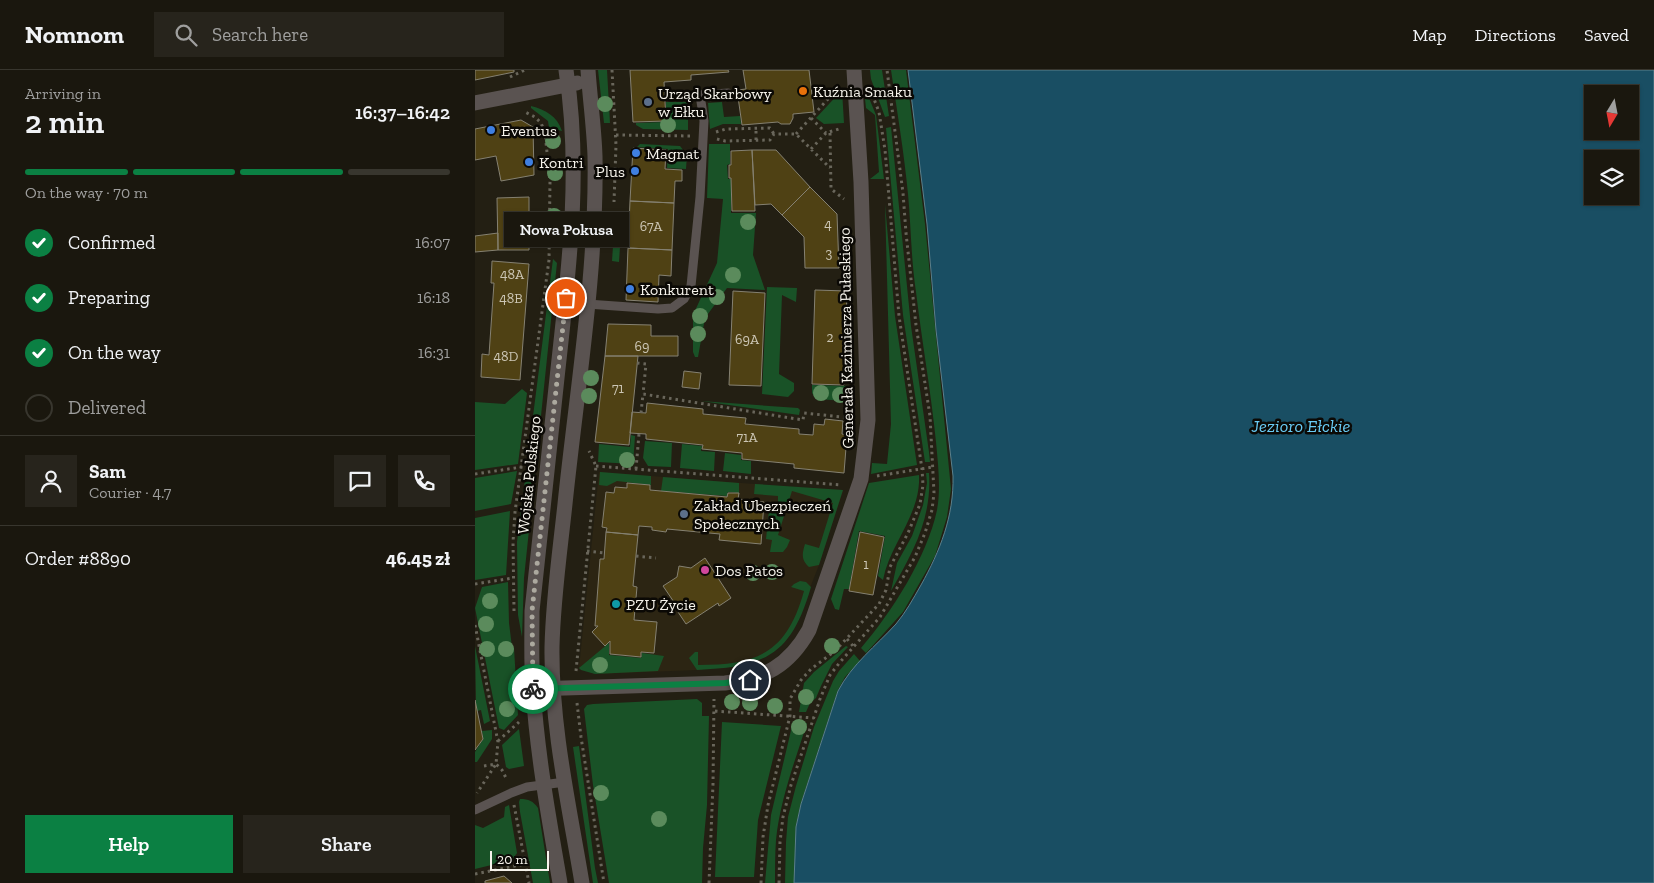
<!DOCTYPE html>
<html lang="en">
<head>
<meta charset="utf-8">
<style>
  body { margin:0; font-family:"Zilla Slab",serif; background:#27241c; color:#f1f3f6; height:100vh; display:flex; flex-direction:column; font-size:19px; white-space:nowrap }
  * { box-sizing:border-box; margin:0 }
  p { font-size:16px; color:#9f9f9e }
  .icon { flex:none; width:28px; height:28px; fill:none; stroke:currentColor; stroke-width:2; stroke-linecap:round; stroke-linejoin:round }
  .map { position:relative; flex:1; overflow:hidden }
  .panel { display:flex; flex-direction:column; background:#1a170e; width:475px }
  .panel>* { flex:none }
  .needle { width:32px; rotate:190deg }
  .fabs { position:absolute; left:1109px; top:15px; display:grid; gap:10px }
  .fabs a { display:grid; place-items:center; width:55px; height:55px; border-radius:0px; background:#1a170e; box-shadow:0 1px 4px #0004,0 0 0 1px #38362e; font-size:25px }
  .scale { position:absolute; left:15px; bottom:12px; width:59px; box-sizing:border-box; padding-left:5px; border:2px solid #f6f3eb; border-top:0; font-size:14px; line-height:18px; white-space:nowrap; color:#f6f3eb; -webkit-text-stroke:4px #0b0905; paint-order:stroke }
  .pin { position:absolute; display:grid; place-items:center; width:42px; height:42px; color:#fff; margin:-21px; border:2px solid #fff; border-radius:50%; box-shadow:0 1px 5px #0007 }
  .courier { position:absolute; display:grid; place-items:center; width:50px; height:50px; margin:-25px; border:4px solid #0b8043; border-radius:50%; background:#fff; color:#222; box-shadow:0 1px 6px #0007 }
  .bubble { position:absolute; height:35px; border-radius:0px; background:#1a170e; box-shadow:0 1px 4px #0004,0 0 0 1px #38362e; font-size:16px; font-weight:600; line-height:35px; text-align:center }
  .head em { font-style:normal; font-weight:600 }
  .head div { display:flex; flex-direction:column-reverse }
  .head { display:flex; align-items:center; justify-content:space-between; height:85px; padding:0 25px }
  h1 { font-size:32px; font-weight:600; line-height:38px }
  .bar { display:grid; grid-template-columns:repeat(4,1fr); gap:8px 5px; align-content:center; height:60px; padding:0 25px }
  .bar i { height:6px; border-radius:4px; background:#38362e }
  .bar .current { background:#0b8043 }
  .bar p { grid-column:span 4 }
  .line { display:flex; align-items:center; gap:12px; padding:0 25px; border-top:1px solid #38362e }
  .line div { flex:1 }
  .round { display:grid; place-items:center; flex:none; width:52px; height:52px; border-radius:0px; background:#27241c }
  ol { padding:0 25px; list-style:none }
  li { display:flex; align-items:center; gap:15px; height:55px }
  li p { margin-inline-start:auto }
  li .icon { padding:5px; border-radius:50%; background:#0b8043; color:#fff; stroke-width:4 }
  li:last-child { color:#9f9f9e }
  li i { width:28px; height:28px; border:2px solid #38362e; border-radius:50% }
  .primary-button { display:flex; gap:10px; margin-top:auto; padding:10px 25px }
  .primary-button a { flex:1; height:58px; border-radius:0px; background:#0b8043; color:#fff; font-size:20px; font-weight:600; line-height:58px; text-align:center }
  .primary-button a+a { background:#27241c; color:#f1f3f6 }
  header { display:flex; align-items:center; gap:30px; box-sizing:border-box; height:70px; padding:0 25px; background:#1a170e; border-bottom:1px solid #38362e }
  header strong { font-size:24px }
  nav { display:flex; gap:28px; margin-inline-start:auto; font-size:18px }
  .search { width:350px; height:45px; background:#27241c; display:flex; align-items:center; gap:12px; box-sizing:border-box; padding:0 18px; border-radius:0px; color:#9f9f9e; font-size:19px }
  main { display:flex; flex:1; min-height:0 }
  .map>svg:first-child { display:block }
  .built { fill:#2c2513 }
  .green { fill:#195227 }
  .water { fill:#194e63; stroke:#5b808c; fill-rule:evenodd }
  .building { fill:#4f4114; stroke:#858172 }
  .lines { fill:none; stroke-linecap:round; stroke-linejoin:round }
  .path { stroke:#69665b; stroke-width:3; stroke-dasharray:2.5 4; stroke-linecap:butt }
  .service { stroke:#5a5351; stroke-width:9 }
  .minor { stroke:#5a5351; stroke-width:15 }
  .tertiary { stroke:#5a5351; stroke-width:15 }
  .tree { fill:#5b8b5c }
  .done { stroke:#aca99f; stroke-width:5; stroke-dasharray:0 9 }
  .route { stroke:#0b8043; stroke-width:6 }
  .food-dot { fill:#e8710a; stroke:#0b0905; stroke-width:2 }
  .service-dot { fill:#5c6f8a; stroke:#0b0905; stroke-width:2 }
  .shop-dot { fill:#3f7fe0; stroke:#0b0905; stroke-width:2 }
  .hotel-dot { fill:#d1479c; stroke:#0b0905; stroke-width:2 }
  .culture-dot { fill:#0f9aa8; stroke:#0b0905; stroke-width:2 }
  .labels { text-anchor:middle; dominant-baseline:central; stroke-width:5; stroke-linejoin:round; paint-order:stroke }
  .number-label { font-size:14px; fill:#ccc6b5 }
  .poi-label { font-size:16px; fill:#f6f3eb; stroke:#0b0905; text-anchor:start }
  .street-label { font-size:16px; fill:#f6f3eb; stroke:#0b0905 }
  .water-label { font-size:18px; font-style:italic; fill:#69ccf6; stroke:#0b0905 }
</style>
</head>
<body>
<header>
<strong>Nomnom</strong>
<div class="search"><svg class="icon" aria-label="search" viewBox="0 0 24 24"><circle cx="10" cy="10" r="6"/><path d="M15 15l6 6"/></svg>Search here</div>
<nav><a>Map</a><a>Directions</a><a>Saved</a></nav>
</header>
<main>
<section class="panel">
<div class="head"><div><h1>2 min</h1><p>Arriving in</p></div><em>16:37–16:42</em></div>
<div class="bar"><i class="current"></i><i class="current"></i><i class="current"></i><i></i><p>On the way · 70 m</p></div>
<ol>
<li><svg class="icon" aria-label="check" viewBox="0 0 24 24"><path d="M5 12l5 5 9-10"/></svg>Confirmed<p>16:07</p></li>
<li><svg class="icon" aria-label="check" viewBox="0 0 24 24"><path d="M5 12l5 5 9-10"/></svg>Preparing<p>16:18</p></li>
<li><svg class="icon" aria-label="check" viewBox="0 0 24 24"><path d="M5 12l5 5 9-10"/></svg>On the way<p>16:31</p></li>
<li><i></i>Delivered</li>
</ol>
<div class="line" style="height:90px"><a class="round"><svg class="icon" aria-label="person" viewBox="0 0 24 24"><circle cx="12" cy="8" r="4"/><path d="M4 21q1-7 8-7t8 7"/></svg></a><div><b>Sam</b><p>Courier · 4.7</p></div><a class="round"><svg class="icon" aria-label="chat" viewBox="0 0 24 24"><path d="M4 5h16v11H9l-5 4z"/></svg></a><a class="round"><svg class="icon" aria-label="phone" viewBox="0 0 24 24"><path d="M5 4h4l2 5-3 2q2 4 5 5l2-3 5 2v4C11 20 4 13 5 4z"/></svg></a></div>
<div class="line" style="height:65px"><div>Order #8890</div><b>46.45 zł</b></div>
<div class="primary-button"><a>Help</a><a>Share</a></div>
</section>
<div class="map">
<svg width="1179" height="813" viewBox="0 0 1179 813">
  <rect width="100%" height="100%" fill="#231f13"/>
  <path class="built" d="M124,402L368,421L344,495L324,546L317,559L299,580L272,593L222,600L120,604L104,598Z"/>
  <path class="green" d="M123,0H132L135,53H129Z
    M395,0H407L414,46L410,47L396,9Z
    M416,0H431L450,154L476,419L472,447L460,486L428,542L391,583L386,578C417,542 452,487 462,440C466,418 463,394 461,372C456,322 447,272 441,222C436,189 436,156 433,124C429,82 422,41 416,0Z
    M367,20L369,53L349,54L341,48Z
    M394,28L401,45L409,109H395L404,102L400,45L391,38L390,29Z
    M191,32H213V60L168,59L161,55V53L191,52Z
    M247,32L249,47L265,46L266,54H248L235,59L233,33Z
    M56,36C71,40 82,46 87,61L74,58L73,51L56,38Z
    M416,57L436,256L454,382L455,392H450L428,245L411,58Z
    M165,74L205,76L212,85L211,99L192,98L193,79L162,77Z
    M234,74H255V94L252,95L253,109H256V143H281L278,185L290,220L252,218L230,248L223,287H220L218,282V245L242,193L248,129L232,128Z
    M410,134L420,246L442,395L396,404L397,393L412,394L416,354Z
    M140,146H147L144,192L137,191Z
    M78,189L82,193L49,508L47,567L43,545L42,472Z
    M292,217L322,218L321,232L307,225L304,304L319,313V321L313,327L287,324Z
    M337,315L378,316V326L371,331L341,329L337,323Z
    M47,319L52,323L43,394L0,400V332L30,334Z
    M226,331L323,338L325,340L324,345Z
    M156,365L160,366L158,394L123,392L124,374L155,377Z
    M170,371L197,373L196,397L173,396L168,388Z
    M207,374L227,376L226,381L240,382L239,401L205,398Z
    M250,383L266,385V390L276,391V404L248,401Z
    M42,401L36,434L0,441V408Z
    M125,402L176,406V415L142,411L132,416L124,415Z
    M451,403H454C457,449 438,482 416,521L422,493L437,466L448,435L452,413Z
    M444,405C446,445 415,473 408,510L403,506L410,466L384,461L374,519H369L364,540L360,539L356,529L394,413Z
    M188,407L264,413V423L253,422L252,426L186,421Z
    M280,414L368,420L344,495L334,497C326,490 327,484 330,474L344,478L358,433L317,421L303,465L315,470L312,477L308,482H295L297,470L291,469L295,432H303V426L279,424Z
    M35,441L31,505L0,510V448Z
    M325,511L331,512L336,517C316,586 290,597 222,600L214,588L220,582H223V595C284,595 312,582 329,521L316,517L319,514Z
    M33,512L34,553L37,577L39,578L43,645L29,660L24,658L0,538L7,517Z
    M134,573V585L166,588L167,583L189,586L183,601L120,604L106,600L104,598Z
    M0,576L15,651L9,654L6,640L2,641L1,635Z
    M371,576L373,577L357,594L346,616L341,628L335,633L331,642H324L329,613L339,602Z
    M379,584L385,591L370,607L363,620L326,733L321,756L319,813H310L311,772L313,747L321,716L339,657L358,611L364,601Z
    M222,629L227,633V646H234L232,735L228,778L227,813H134L118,715L109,639L112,635L118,634Z
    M247,652L306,656L283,750L279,807H240Z
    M318,652L332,653C320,691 305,730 301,770C300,784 300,799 300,813H290L296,745Z
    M44,659L49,696L34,699L31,697L27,675Z
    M17,660V669L2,692H0V682L8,669L7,661Z
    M104,676L120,798L123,813H118L98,677Z
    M45,729C54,729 58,731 63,738L75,813H58L45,742L44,732Z
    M34,735L42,783L37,790L0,799V755L8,758L29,747L30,737Z"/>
  <path class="water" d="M433,0H1179V813H319L321,757L326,734L363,621C377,594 401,576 421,554C431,542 438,529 446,515C465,481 479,446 478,406L461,260L452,154ZM1118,24H1155V61H1118ZM1118,89H1155V126H1118Z"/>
  <path class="building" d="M0,0H39V2L0,10Z
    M155,0H253L254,2L216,5V10L189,12L191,51L158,52Z
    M268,0H334L339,42L318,44V48L315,54H306L303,52L267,55L262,20L271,19Z
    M46,50L58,57L59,105L26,111L21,86L0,90V59Z
    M158,78L191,80L190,99L207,100V111H200L199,133L155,131Z
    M277,80L280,141H257L256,108H254V95H256V81Z
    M277,80H301L335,117L307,145L296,134L280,135Z
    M335,117L362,144L364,198H330L329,167L307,145Z
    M54,127V180H23L22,128Z
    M155,131L199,133L197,180L153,178Z
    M23,163V180L0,182V166Z
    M153,178L197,180L196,206L184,205L183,232L151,230Z
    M17,191L54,194L45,310L6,307L7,284L14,285L19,213H16Z
    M340,220L372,221L369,315L337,314Z
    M258,221L290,223L286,316L254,315Z
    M133,254L176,255V266H203V286H130Z
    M130,286H163L154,375L120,372Z
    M209,301L226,303L224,319L207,317Z
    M172,333L228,339V344L271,348L270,354L324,359V364L338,365L339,354L349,355L350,349L368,351L367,364L372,365L369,403L319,398V394L267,389V383L227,379L228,375L171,369V364L155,363L157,342L171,343Z
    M152,413L175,415V420L252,427L253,423H264L263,429L289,432L286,474L244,470L245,464L192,459L191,462L177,460V457L164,456L163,465L131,462L132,458L127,457L131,422L139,423L140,417L152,418Z
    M131,462L163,465L158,516L162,517L159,550L182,552L179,583L166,582V587L135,584V571L130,576L117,562L123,556H120L125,489H129Z
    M385,462L409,467L398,525L374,521Z
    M230,488L256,528L244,536L243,533L211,554L199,536L201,535L188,516L202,507L204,496L216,498Z
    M0,630L8,669L0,680Z
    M29,806L37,813H10V811Z"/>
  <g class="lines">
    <path class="path" d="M137,0L141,75L139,132
      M35,7L50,0
      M336,48L351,63
      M241,62L251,59L295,58L299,64
      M355,63L356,119L369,129
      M321,64L363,18
      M141,65L216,66
      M242,69L250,71L295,70L299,64H321L355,98
      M281,70V59
      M336,79L351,63L367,58
      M162,293L171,294L168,324
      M166,343L168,324L328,350L329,343L377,348
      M121,396L367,415
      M161,399L164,364
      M0,404L47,397
      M402,406L458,397
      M112,481L129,483
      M161,486L181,488
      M0,514L38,508
      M39,541L38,472L40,442L74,190L75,111L70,63L66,53L60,47L50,42
      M0,555L23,672L21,694L2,723
      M372,569L379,577
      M101,601L121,396L114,381
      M102,633L106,667L129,813
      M240,641L339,648
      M23,671L44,652
      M9,696L21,694L27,700L32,710
      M39,735L54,813
      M0,804L50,794
      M234,813L238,714L239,629
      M286,813L288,767L293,735L315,646V629L326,610L336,599L360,581L404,534L411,520L415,497L433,463L445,434L448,415L447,399L424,246L410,80L404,42L399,29
      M304,813L305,772L308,747L316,715L345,629L355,605L366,591L405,547L440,487L450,463L457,440L459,423L455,346L441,255L431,163L428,123L412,0"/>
    <path class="service" d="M112,234L183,239L197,238L209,229L216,216L225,127L229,51L225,25L253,23
      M0,740L36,723L52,717L90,712"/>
    <path class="minor" d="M58,619L250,613C289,609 314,596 334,560L386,409L393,350L386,112L379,0"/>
    <path class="tertiary" d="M0,33L102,13
      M85,813C74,749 62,684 58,618C56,593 57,567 57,541C65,464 73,386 82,308C93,206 107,103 91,0
      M107,813C94,735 76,656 77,577C78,529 85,481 90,434C102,318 122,202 120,86C119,57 115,29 113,0"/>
  </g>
  <g class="tree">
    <circle cx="130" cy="34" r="8"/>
    <circle cx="193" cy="55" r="8"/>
    <circle cx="78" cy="71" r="8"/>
    <circle cx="80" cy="103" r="8"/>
    <circle cx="79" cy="146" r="8"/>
    <circle cx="273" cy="152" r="8"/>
    <circle cx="258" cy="205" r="8"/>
    <circle cx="242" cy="227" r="8"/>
    <circle cx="225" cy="246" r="8"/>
    <circle cx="223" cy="264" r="8"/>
    <circle cx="116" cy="308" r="8"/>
    <circle cx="346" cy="323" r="8"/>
    <circle cx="365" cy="325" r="8"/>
    <circle cx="114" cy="326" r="8"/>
    <circle cx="152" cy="390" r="8"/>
    <circle cx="297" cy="502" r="8"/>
    <circle cx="278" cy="503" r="8"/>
    <circle cx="15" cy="531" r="8"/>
    <circle cx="11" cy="554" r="8"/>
    <circle cx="357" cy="576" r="8"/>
    <circle cx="12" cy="579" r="8"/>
    <circle cx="31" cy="579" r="8"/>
    <circle cx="125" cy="595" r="8"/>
    <circle cx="331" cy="627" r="8"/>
    <circle cx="257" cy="632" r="8"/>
    <circle cx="275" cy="633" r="8"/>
    <circle cx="300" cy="636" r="8"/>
    <circle cx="32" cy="639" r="8"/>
    <circle cx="324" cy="657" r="8"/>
    <circle cx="126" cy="723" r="8"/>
    <circle cx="184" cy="749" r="8"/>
  </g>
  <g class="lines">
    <path class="done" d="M58,619L57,541L91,228"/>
    <path class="route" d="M58,619L250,613L275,610"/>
  </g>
  <circle class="food-dot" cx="328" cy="21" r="5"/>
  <g class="service-dot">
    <circle cx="173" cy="32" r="5"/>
    <circle cx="209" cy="444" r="5"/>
  </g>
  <g class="shop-dot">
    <circle cx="16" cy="60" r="5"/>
    <circle cx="161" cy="83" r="5"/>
    <circle cx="54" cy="92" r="5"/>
    <circle cx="160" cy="101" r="5"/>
    <circle cx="155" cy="219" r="5"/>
  </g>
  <circle class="hotel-dot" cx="230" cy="500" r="5"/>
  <circle class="culture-dot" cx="141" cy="534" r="5"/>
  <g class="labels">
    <g class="number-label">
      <text x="353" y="154">4</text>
      <text x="176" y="156">67A</text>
      <text x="354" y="183">3</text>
      <text x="37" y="204">48A</text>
      <text x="36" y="228">48B</text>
      <text x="355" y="267">2</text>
      <text x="272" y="269">69A</text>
      <text x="167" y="276">69</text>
      <text x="31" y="286">48D</text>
      <text x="143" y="318">71</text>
      <text x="272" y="367">71A</text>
      <text x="391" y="494">1</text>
    </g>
    <g class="poi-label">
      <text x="338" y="21">Kuźnia Smaku</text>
      <text x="183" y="23">Urząd Skarbowy<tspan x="183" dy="18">w Ełku</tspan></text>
      <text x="26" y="60">Eventus</text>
      <text x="171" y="83">Magnat</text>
      <text x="64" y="92">Kontri</text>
      <text x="150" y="101" text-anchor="end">Plus</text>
      <text x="165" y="219">Konkurent</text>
      <text x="219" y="435">Zakład Ubezpieczeń<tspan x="219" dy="18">Społecznych</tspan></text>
      <text x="240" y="500">Dos Patos</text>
      <text x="151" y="534">PZU Życie</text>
    </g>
    <g class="street-label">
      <text transform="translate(371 268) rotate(-91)">Generała Kazimierza Pułaskiego</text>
      <text transform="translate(54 405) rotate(-84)">Wojska Polskiego</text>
    </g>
    <g class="water-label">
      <text x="826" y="356">Jezioro Ełckie</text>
    </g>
  </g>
</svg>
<div class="fabs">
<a><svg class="needle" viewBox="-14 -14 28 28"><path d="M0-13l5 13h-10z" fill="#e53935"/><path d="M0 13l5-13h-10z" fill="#9f9f9e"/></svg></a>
<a><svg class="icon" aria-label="layers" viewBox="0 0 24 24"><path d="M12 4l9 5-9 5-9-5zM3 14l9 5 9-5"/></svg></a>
</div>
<div class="scale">20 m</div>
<div class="pin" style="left:91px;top:228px;background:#ea580c"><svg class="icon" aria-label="bag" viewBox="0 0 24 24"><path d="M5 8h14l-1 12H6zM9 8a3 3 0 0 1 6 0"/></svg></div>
<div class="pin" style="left:275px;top:610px;background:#1f2937"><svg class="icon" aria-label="home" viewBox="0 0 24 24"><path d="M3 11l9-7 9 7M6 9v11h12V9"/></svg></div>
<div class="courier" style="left:58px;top:619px"><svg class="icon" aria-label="bike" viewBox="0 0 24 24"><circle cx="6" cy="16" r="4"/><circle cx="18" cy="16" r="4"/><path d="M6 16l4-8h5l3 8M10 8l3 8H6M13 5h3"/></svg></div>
<div class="bubble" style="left:29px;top:142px;width:125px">Nowa Pokusa</div>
</div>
</main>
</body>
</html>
